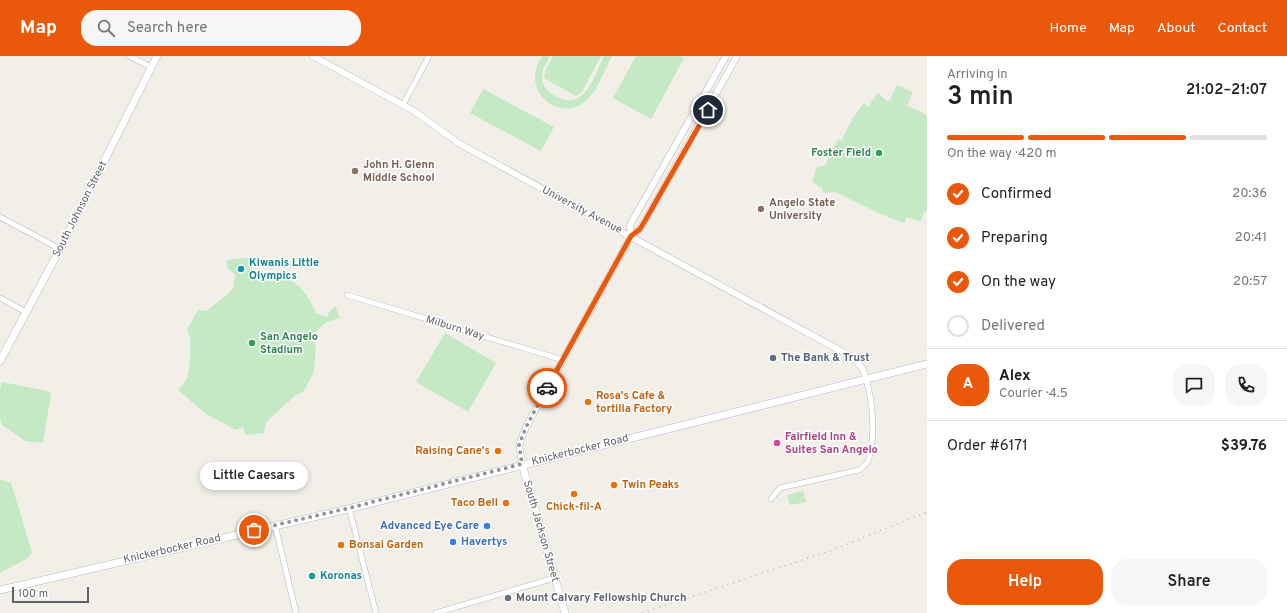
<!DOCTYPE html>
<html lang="en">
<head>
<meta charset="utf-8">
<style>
  body { margin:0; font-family:Overpass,sans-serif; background:#f6f6f6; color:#222; height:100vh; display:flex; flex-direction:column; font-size:15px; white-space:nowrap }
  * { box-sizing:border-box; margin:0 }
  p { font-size:13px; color:#767676 }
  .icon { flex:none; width:22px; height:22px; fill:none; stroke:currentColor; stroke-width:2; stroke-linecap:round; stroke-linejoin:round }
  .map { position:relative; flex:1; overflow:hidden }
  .sheet { display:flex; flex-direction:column; background:#fff; width:360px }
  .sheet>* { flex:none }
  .scale { position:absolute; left:12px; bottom:10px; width:77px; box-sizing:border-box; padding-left:4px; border:2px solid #5f6368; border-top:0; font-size:11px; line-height:14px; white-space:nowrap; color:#5f6368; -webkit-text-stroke:3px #fff; paint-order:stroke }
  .pin { position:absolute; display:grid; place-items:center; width:34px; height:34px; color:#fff; margin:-17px; border:2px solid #fff; border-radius:50%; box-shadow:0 1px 4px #0007 }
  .courier { position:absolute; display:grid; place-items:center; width:40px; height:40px; margin:-20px; border:3px solid #ea580c; border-radius:50%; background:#fff; color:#222; box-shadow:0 1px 5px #0007 }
  .bubble { position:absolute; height:28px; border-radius:14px; background:#fff; box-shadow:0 2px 6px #0003; font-size:13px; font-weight:600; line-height:28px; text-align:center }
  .summary em { font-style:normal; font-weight:600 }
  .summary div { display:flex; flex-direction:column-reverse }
  .summary { display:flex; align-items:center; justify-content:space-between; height:68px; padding:0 20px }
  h1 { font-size:26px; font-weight:600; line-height:30px }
  .bar { display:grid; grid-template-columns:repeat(4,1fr); gap:6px 4px; align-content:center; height:48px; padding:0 20px }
  .bar i { height:5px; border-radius:3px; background:#e0e0e0 }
  .bar .active { background:#ea580c }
  .bar p { grid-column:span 4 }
  .line { display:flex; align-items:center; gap:10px; padding:0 20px; border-top:1px solid #e0e0e0 }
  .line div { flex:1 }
  .round { display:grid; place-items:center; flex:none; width:42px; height:42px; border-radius:16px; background:#f6f6f6 }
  ol { padding:0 20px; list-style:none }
  li { display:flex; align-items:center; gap:12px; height:44px }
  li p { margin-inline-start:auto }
  li .icon { padding:4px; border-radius:50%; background:#ea580c; color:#fff; stroke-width:4 }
  li:last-child { color:#767676 }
  li i { width:22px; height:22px; border:2px solid #e0e0e0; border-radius:50% }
  .action { display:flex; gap:8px; margin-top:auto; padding:8px 20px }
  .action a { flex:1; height:46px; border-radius:16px; background:#ea580c; color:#fff; font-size:16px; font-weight:600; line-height:46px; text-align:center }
  .action a+a { background:#f6f6f6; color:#222 }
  header { display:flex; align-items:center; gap:24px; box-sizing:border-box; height:56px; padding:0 20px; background:#ea580c; color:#fff }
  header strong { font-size:19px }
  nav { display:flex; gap:22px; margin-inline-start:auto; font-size:14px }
  .search { width:280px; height:36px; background:#f6f6f6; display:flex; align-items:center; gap:10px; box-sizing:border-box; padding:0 14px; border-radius:16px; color:#767676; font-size:15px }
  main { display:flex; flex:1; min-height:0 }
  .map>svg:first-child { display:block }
  .green { fill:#c5e8c5 }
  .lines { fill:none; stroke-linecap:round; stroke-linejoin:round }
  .minor-casing { stroke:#b5b8bc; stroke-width:6 }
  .tertiary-casing { stroke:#b5b8bc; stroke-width:7 }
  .secondary-casing { stroke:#b6babf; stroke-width:8 }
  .minor { stroke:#fff; stroke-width:5 }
  .tertiary { stroke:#fff; stroke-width:6 }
  .secondary { stroke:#fff; stroke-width:7 }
  .rail { stroke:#b6b7b8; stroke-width:1.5; stroke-dasharray:1 5; stroke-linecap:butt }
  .done { stroke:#929495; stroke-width:4; stroke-dasharray:0 7.2 }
  .route { stroke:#ea580c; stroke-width:5 }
  .leisure-dot { fill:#2e9e5b; stroke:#fff; stroke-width:1.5 }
  .education-dot { fill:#8d6e63; stroke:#fff; stroke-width:1.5 }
  .culture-dot { fill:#0f9aa8; stroke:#fff; stroke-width:1.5 }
  .service-dot { fill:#5c6f8a; stroke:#fff; stroke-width:1.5 }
  .food-dot { fill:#e8710a; stroke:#fff; stroke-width:1.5 }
  .hotel-dot { fill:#d1479c; stroke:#fff; stroke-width:1.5 }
  .shop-dot { fill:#3f7fe0; stroke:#fff; stroke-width:1.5 }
  .worship-dot { fill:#6b7280; stroke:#fff; stroke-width:1.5 }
  .labels { text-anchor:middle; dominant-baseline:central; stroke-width:3; stroke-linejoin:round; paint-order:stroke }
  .leisure-label { font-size:11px; font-weight:bold; fill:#27864d; stroke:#fff; text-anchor:end }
  .education-label { font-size:11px; font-weight:bold; fill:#785e54; stroke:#fff; text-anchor:start }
  .street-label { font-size:11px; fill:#5f6368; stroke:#fff }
  .culture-label { font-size:11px; font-weight:bold; fill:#0d838f; stroke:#fff; text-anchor:start }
  .service-label { font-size:11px; font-weight:bold; fill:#4e5e75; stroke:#fff; text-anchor:start }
  .food-label { font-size:11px; font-weight:bold; fill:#c56008; stroke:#fff; text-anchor:start }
  .hotel-label { font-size:11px; font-weight:bold; fill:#b23c85; stroke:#fff; text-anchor:start }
  .shop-label { font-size:11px; font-weight:bold; fill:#366cbe; stroke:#fff; text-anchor:end }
  .worship-label { font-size:11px; font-weight:bold; fill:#5b616d; stroke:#fff; text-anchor:start }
</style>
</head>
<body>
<header>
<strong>Map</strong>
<div class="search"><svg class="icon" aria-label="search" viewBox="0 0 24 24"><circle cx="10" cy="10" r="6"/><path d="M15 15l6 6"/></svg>Search here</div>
<nav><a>Home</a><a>Map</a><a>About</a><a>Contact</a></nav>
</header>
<main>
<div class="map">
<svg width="927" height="557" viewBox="0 0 927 557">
  <rect width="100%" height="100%" fill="#f1efe8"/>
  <path class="green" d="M542,0H550C546,7 541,15 542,23C543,37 566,49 578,42C591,35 598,12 604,0H612C604,15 597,37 583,47C562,62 534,44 535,20C535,13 539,6 542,0Z
    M553,0H601L582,36L576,40L544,22L545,15Z
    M636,0H680L684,2L651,63L613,42Z
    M897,29L913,36L907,50L924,57L927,61V155H924L921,166L906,161L904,167L883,159L835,136L825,137L822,135V132L812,126L816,112L825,109L838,83L841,85L853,62L864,47L868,51L878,37L887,45L890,44Z
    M483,33L554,71L541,95L470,57Z
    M251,202L253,221C278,217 295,220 309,243C312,247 313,252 316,257L327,261L329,256L335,250L340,262C327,265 318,270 312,283L316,290L314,316L303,336L296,339L266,366L264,377L246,379L243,371L236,374L206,358L178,334C190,323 190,312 190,296C190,286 192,282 187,274L198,254L206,255L227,239L234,231L235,218L228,213L226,205L232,203Z
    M445,277L496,307L468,356L416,326Z
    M2,326L48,335L51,338L43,387L25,385L2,369L0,363V333Z
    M0,423L11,427L32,496L28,502L0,517Z
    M803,435L806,446L790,449L787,439Z"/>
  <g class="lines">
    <defs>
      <path id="minor" d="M129,0L151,11
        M403,49L429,0
        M0,161L60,193
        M347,239L563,304
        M0,242L26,256
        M771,443L780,432L859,414C862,411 866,409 868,405C876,382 873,346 866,323
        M349,452L376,557
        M275,469L296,557
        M436,557L554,522"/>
      <path id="tertiary" d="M313,0L414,55L460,88L852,301L863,313L866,323
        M631,180L630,169L726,0
        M522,408L519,389L526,371L631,180L640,173L662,135L737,0"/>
      <path id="secondary" d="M0,305L60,193L157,0
        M522,408L565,557
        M0,534L352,452L927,308"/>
    </defs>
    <use href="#minor" class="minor-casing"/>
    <use href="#tertiary" class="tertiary-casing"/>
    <use href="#secondary" class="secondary-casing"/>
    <use href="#minor" class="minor"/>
    <use href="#tertiary" class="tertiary"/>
    <use href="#secondary" class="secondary"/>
    <path class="rail" d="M642,557L830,495L927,456"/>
  </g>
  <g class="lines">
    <path class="done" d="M254,474L349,452L522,408L519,389L526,371L547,332"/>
    <path class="route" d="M547,332L631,180L640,173L646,163L708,54"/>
  </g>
  <g class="leisure-dot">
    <circle cx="879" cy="97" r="4"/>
    <circle cx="252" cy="287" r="4"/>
  </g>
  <g class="education-dot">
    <circle cx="355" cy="115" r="4"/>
    <circle cx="761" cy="153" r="4"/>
  </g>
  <g class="culture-dot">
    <circle cx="241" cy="213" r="4"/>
    <circle cx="312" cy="520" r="4"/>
  </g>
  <circle class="service-dot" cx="773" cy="302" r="4"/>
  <g class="food-dot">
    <circle cx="588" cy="346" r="4"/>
    <circle cx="498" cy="395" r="4"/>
    <circle cx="614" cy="429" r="4"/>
    <circle cx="574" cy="438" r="4"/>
    <circle cx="506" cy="447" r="4"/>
    <circle cx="341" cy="489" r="4"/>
  </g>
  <circle class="hotel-dot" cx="777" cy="387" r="4"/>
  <g class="shop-dot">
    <circle cx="487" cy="470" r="4"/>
    <circle cx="453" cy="486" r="4"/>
  </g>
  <circle class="worship-dot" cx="508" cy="542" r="4"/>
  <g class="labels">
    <g class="leisure-label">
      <text x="871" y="97">Foster Field</text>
      <text x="260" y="281" text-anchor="start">San Angelo<tspan x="260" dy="13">Stadium</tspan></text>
    </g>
    <g class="education-label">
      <text x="363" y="109">John H. Glenn<tspan x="363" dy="13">Middle School</tspan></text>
      <text x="769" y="147">Angelo State<tspan x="769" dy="13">University</tspan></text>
    </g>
    <g class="street-label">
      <text transform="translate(80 153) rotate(-63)">South Johnson Street</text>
      <text transform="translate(582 154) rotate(28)">University Avenue</text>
      <text transform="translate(455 272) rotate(17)">Milburn Way</text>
      <text transform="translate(580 394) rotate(-14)">Knickerbocker Road</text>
      <text transform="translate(541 475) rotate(74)">South Jackson Street</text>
      <text transform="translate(172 493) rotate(-13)">Knickerbocker Road</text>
    </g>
    <g class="culture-label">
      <text x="249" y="207">Kiwanis Little<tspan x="249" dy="13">Olympics</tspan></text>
      <text x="320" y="520">Koronas</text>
    </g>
    <g class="service-label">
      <text x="781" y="302">The Bank &amp; Trust</text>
    </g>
    <g class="food-label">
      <text x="596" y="340">Rosa's Cafe &amp;<tspan x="596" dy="13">tortilla Factory</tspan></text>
      <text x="490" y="395" text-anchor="end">Raising Cane's</text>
      <text x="622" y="429">Twin Peaks</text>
      <text x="498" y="447" text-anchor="end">Taco Bell</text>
      <text x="574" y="451" text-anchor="middle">Chick-fil-A</text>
      <text x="349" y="489">Bonsai Garden</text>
    </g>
    <g class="hotel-label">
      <text x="785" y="381">Fairfield Inn &amp;<tspan x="785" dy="13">Suites San Angelo</tspan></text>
    </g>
    <g class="shop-label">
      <text x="479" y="470">Advanced Eye Care</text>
      <text x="461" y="486" text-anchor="start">Havertys</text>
    </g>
    <g class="worship-label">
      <text x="516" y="542">Mount Calvary Fellowship Church</text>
    </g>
  </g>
</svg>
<div class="scale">100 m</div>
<div class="pin" style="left:254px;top:474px;background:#ea580c"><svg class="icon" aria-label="bag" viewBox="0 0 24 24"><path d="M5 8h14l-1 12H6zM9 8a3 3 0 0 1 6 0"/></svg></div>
<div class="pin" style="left:708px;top:54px;background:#1f2937"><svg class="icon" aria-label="home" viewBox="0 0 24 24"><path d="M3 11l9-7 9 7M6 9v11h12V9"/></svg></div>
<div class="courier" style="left:547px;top:332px"><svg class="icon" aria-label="car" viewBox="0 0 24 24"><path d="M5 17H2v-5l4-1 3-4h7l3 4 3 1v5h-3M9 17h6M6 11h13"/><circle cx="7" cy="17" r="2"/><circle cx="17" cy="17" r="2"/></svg></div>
<div class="bubble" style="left:200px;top:406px;width:108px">Little Caesars</div>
</div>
<section class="sheet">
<div class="summary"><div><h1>3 min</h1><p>Arriving in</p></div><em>21:02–21:07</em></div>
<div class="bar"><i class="active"></i><i class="active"></i><i class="active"></i><i></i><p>On the way · 420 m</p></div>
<ol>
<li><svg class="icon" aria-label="check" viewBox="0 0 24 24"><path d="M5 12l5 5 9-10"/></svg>Confirmed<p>20:36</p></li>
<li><svg class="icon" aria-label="check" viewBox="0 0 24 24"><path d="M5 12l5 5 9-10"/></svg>Preparing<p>20:41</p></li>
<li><svg class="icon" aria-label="check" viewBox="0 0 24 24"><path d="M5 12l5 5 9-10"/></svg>On the way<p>20:57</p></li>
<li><i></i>Delivered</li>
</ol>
<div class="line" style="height:72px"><b class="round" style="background:#ea580c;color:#fff">A</b><div><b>Alex</b><p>Courier · 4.5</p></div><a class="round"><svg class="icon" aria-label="chat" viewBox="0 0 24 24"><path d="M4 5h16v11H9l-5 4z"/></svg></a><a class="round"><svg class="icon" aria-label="phone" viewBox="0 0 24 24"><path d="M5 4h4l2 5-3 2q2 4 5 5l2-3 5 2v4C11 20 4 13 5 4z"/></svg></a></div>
<div class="line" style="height:52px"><div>Order #6171</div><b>$39.76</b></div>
<div class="action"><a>Help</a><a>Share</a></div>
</section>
</main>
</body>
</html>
